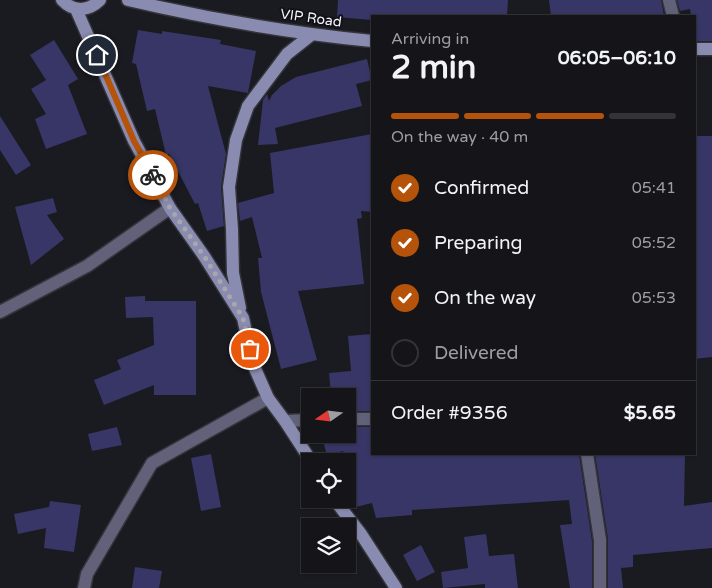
<!DOCTYPE html>
<html lang="en">
<head>
<meta charset="utf-8">
<style>
  body { margin:0; font-family:"Varela Round",sans-serif; background:#212126; color:#f1f3f6; height:100vh; display:flex; flex-direction:column; font-size:19px; white-space:nowrap }
  * { box-sizing:border-box; margin:0 }
  p { font-size:16px; color:#9d9ea2 }
  .icon { flex:none; width:28px; height:28px; fill:none; stroke:currentColor; stroke-width:2; stroke-linecap:round; stroke-linejoin:round }
  .map { position:relative; flex:1; overflow:hidden }
  .panel { position:absolute; left:371px; top:15px; width:325px; height:440px; display:flex; flex-direction:column; background:#141419; border-radius:0px; box-shadow:0 1px 4px #0004,0 0 0 1px #333338 }
  .panel>* { flex:none }
  .needle { width:32px; rotate:256deg }
  .tools { position:absolute; left:301px; top:388px; display:grid; gap:10px }
  .tools a { display:grid; place-items:center; width:55px; height:55px; border-radius:0px; background:#141419; box-shadow:0 1px 4px #0004,0 0 0 1px #333338; font-size:25px }
  .pin { position:absolute; display:grid; place-items:center; width:42px; height:42px; color:#fff; margin:-21px; border:2px solid #fff; border-radius:50%; box-shadow:0 1px 5px #0007 }
  .courier { position:absolute; display:grid; place-items:center; width:50px; height:50px; margin:-25px; border:4px solid #b45309; border-radius:50%; background:#fff; color:#222; box-shadow:0 1px 6px #0007 }
  .overview em { font-style:normal; font-weight:800 }
  .overview div { display:flex; flex-direction:column-reverse }
  .overview { display:flex; align-items:center; justify-content:space-between; height:85px; padding:0 20px }
  h1 { font-size:32px; font-weight:800; line-height:38px }
  .bar { display:grid; grid-template-columns:repeat(4,1fr); gap:8px 5px; align-content:center; height:60px; padding:0 20px }
  .bar i { height:6px; border-radius:4px; background:#333338 }
  .bar .active { background:#b45309 }
  .bar p { grid-column:span 4 }
  .line { display:flex; align-items:center; gap:12px; padding:0 20px; border-top:1px solid #333338 }
  .line div { flex:1 }
  ol { padding:0 20px; list-style:none }
  li { display:flex; align-items:center; gap:15px; height:55px }
  li p { margin-inline-start:auto }
  li .icon { padding:5px; border-radius:50%; background:#b45309; color:#fff; stroke-width:4 }
  li:last-child { color:#9d9ea2 }
  li i { width:28px; height:28px; border:2px solid #333338; border-radius:50% }
  .map>svg:first-child { display:block }
  .building { fill:#373666 }
  .lines { fill:none; stroke-linecap:round; stroke-linejoin:round }
  .street-casing { stroke:#34343b; stroke-width:15 }
  .secondary-casing { stroke:#34343b; stroke-width:15 }
  .street { stroke:#616279; stroke-width:12 }
  .secondary { stroke:#898bb0; stroke-width:12 }
  .done { stroke:#a7a7ad; stroke-width:5; stroke-dasharray:0 9 }
  .route { stroke:#b45309; stroke-width:6 }
  .labels { text-anchor:middle; dominant-baseline:central; stroke-width:4; stroke-linejoin:round; paint-order:stroke }
  .street-label { font-size:14px; fill:#f3f3f8; stroke:#111118 }
</style>
</head>
<body>
<div class="map">
<svg width="712" height="588" viewBox="0 0 712 588">
  <rect width="100%" height="100%" fill="#1a1a21"/>
  <path class="building" d="M338,0H508L507,16H372V20L337,17Z
    M549,0H661L664,15L657,16H551Z
    M677,0H712V41H695V16H691L690,9L680,11Z
    M138,30L162,34V31L221,40L220,44L256,51L248,93L208,86L226,154L221,187L224,226L207,231L198,203L195,204L169,154L166,155L155,109L147,111L136,64L132,63Z
    M54,40L78,79L68,85L87,134L46,149L35,119L46,114L31,89L46,80L30,55Z
    M367,59L372,80L356,84L362,106L275,128L278,144L258,145L263,100L267,94L269,101L272,95L281,86L296,77Z
    M0,116L31,165L16,175L0,150Z
    M372,134V212L361,211L362,218L357,219L364,284L298,291L317,360L281,369L261,292L258,258H262L252,217L240,221L238,203L274,193L270,153Z
    M695,136H712V357L695,359Z
    M53,198L57,212L47,215L64,239L31,265L15,207Z
    M145,296V301H196V395H154V385L104,405L94,380L121,369L117,360L154,345L153,317L126,318L125,297Z
    M372,334V411H348V396H331L329,373L351,371L348,336Z
    M117,427L122,445L92,451L88,434Z
    M348,427H372V454H579L592,541V588H570L560,525L572,524L569,500L412,510V515L376,518L372,503L356,507L348,493V461H345L343,451L327,455L321,434H348Z
    M211,454L221,507L201,511L191,458Z
    M595,454H685L684,506L712,502V548L633,555V567L621,568L623,588H608V539Z
    M50,501L81,505L74,552L44,548L46,528L18,534L14,514L49,507Z
    M486,534L489,556L514,554L518,588H485V584L443,588L441,572L468,568L464,537Z
    M421,545L435,572L417,581L403,555Z
    M135,567L162,571L159,588H132Z"/>
  <g class="lines">
    <defs>
      <path id="street" d="M669,0L673,16
        M0,312L87,266L170,208
        M348,419H372
        M285,421L310,420
        M587,454L600,540V588
        M84,588L87,574L152,463L268,398"/>
      <path id="secondary" d="M62,0C73,12 88,12 100,0
        M128,0C209,19 290,33 372,41
        M76,9L134,141L170,208L204,256L243,318L253,364L268,398L285,421L311,461
        M695,49H712
        M240,308L233,273L232,229L229,187L236,140L248,106L287,54L311,35
        M334,499L361,534L396,588"/>
    </defs>
    <use href="#street" class="street-casing"/>
    <use href="#secondary" class="secondary-casing"/>
    <use href="#street" class="street"/>
    <use href="#secondary" class="secondary"/>
  </g>
  <g class="lines">
    <path class="done" d="M153,175L170,208L204,256L243,318L250,349"/>
    <path class="route" d="M97,55L134,141L153,175"/>
  </g>
  <g class="labels">
    <g class="street-label">
      <text transform="translate(311 18) rotate(8)">VIP Road</text>
    </g>
  </g>
</svg>
<div class="tools">
<a><svg class="needle" viewBox="-14 -14 28 28"><path d="M0-13l5 13h-10z" fill="#e53935"/><path d="M0 13l5-13h-10z" fill="#9d9ea2"/></svg></a>
<a><svg class="icon" aria-label="locate" viewBox="0 0 24 24"><circle cx="12" cy="12" r="6"/><path d="M12 2v4M12 18v4M2 12h4M18 12h4"/></svg></a>
<a><svg class="icon" aria-label="layers" viewBox="0 0 24 24"><path d="M12 4l9 5-9 5-9-5zM3 14l9 5 9-5"/></svg></a>
</div>
<div class="pin" style="left:250px;top:349px;background:#ea580c"><svg class="icon" aria-label="bag" viewBox="0 0 24 24"><path d="M5 8h14l-1 12H6zM9 8a3 3 0 0 1 6 0"/></svg></div>
<div class="pin" style="left:97px;top:55px;background:#1f2937"><svg class="icon" aria-label="home" viewBox="0 0 24 24"><path d="M3 11l9-7 9 7M6 9v11h12V9"/></svg></div>
<div class="courier" style="left:153px;top:175px"><svg class="icon" aria-label="bike" viewBox="0 0 24 24"><circle cx="6" cy="16" r="4"/><circle cx="18" cy="16" r="4"/><path d="M6 16l4-8h5l3 8M10 8l3 8H6M13 5h3"/></svg></div>
<section class="panel">
<div class="overview"><div><h1>2 min</h1><p>Arriving in</p></div><em>06:05–06:10</em></div>
<div class="bar"><i class="active"></i><i class="active"></i><i class="active"></i><i></i><p>On the way · 40 m</p></div>
<ol>
<li><svg class="icon" aria-label="check" viewBox="0 0 24 24"><path d="M5 12l5 5 9-10"/></svg>Confirmed<p>05:41</p></li>
<li><svg class="icon" aria-label="check" viewBox="0 0 24 24"><path d="M5 12l5 5 9-10"/></svg>Preparing<p>05:52</p></li>
<li><svg class="icon" aria-label="check" viewBox="0 0 24 24"><path d="M5 12l5 5 9-10"/></svg>On the way<p>05:53</p></li>
<li><i></i>Delivered</li>
</ol>
<div class="line" style="height:65px"><div>Order #9356</div><b>$5.65</b></div>
</section>
</div>
</body>
</html>
